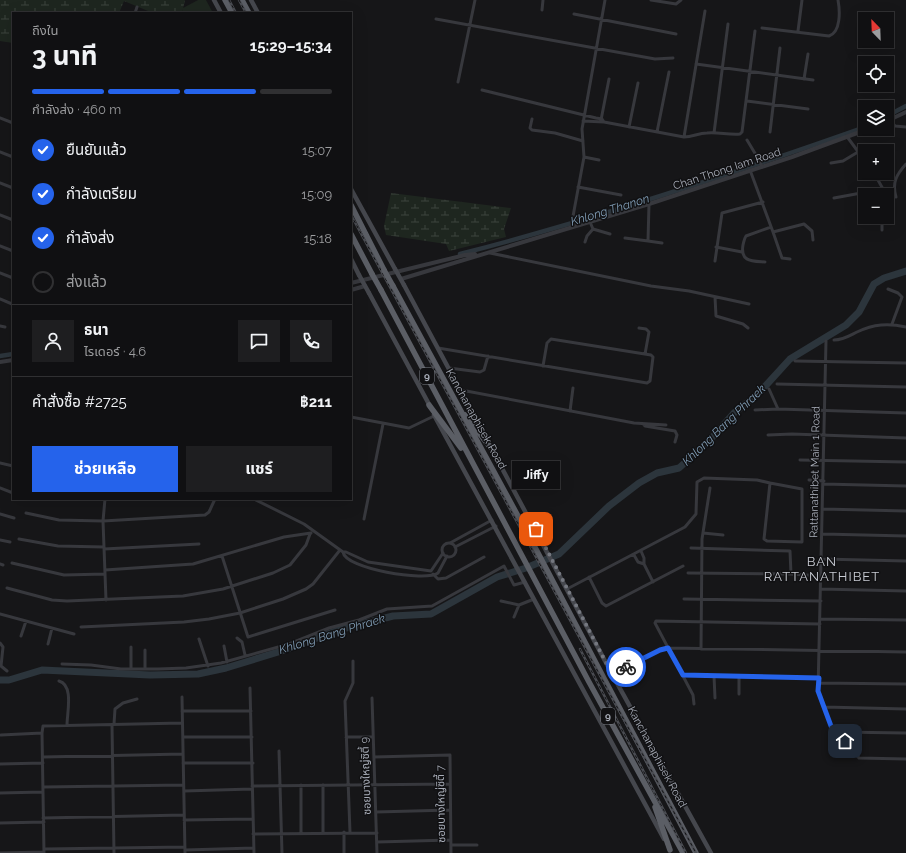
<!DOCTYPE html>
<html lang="th">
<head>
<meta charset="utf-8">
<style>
  body { margin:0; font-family:Raleway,"Noto Sans Thai",sans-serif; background:#1e1e20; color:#f1f3f6; height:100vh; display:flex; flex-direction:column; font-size:15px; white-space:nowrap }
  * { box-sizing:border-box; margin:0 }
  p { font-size:13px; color:#9c9d9f }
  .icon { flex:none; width:22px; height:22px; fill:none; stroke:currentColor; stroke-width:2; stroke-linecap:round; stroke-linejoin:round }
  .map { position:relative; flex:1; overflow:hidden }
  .drawer { position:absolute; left:12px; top:12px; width:340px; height:488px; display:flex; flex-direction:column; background:#101012; border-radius:0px; box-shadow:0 4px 16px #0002,0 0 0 1px #303032 }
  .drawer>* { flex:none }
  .needle { width:26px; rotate:337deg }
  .buttons { position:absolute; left:858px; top:12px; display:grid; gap:8px }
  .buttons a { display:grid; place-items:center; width:36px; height:36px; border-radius:0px; background:#101012; box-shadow:0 4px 16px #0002,0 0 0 1px #303032; font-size:20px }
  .pin { position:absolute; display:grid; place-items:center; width:34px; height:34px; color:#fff; margin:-17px; border-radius:8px; box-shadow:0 2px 6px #0006 }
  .courier { position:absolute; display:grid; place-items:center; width:40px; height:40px; margin:-20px; border:3px solid #2563eb; border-radius:50%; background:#fff; color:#222; box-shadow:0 1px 5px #0007 }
  .bubble { position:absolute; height:28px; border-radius:0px; background:#101012; box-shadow:0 4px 16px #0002,0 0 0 1px #303032; font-size:13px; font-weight:700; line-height:28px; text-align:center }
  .head em { font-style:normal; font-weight:700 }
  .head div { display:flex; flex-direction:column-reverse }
  .head { display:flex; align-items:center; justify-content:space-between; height:68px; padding:0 20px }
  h1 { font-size:26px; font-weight:700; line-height:30px }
  .bar { display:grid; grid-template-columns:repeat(4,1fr); gap:6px 4px; align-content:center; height:48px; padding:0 20px }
  .bar i { height:5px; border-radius:3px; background:#303032 }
  .bar .on { background:#2563eb }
  .bar p { grid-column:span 4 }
  .line { display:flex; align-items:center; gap:10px; padding:0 20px; border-top:1px solid #303032 }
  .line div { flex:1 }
  .round { display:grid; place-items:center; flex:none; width:42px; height:42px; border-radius:0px; background:#1e1e20 }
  ol { padding:0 20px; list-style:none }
  li { display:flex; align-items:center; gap:12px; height:44px }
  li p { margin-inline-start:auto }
  li .icon { padding:4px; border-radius:50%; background:#2563eb; color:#fff; stroke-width:4 }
  li:last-child { color:#9c9d9f }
  li i { width:22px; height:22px; border:2px solid #303032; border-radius:50% }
  .button { display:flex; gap:8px; margin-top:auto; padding:8px 20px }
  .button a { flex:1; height:46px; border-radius:0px; background:#2563eb; color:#fff; font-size:16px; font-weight:700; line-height:46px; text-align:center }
  .button a+a { background:#1e1e20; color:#f1f3f6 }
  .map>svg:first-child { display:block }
  .grass { fill:#1e261f }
  .wetland { fill:url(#wetland-marsh) }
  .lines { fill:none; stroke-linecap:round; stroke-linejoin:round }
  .canal { stroke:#2c353c; stroke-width:4.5 }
  .river { stroke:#2c353c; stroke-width:7 }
  .minor { stroke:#37383d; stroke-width:3 }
  .tertiary { stroke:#37383d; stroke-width:4 }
  .secondary { stroke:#45474d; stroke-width:4.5 }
  .trunk { stroke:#5b5e65; stroke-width:5.5 }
  .rail-casing { stroke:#4a4c52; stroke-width:2.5 }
  .rail { stroke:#111113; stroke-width:1; stroke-dasharray:3; stroke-linecap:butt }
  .minor-bridge { stroke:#37383d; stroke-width:3 }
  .secondary-bridge { stroke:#45474d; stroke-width:4.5 }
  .trunk-bridge { stroke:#5b5e65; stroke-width:5.5 }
  .done { stroke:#757880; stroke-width:4; stroke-dasharray:0 7.2 }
  .route { stroke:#2563eb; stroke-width:5 }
  .labels { text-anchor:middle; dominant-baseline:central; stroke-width:3; stroke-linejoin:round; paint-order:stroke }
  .shield { fill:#111113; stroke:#7b7e86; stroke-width:1 }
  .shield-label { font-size:10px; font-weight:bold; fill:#a8adb8 }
  .street-label { font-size:11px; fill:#a8adb8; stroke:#111113 }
  .water-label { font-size:12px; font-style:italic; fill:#7f9bb3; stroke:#111113 }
  .quarter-label { font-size:13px; letter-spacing:1px; fill:#c9ccd4; stroke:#111113 }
</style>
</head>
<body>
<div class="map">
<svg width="906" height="853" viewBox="0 0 906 853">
  <defs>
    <pattern id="wetland-marsh" width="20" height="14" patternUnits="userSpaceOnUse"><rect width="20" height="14" fill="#1e261f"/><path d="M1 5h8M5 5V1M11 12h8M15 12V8" fill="none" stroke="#3c433d"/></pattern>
  </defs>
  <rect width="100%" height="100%" fill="#161618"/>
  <path class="grass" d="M198,0H206L213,13H182L183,8Z"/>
  <path class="wetland" d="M0,0H185L182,13H153L124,1L119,13H13V43L0,41Z
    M391,193L511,208L504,229L506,237L449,251L446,244L386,235L384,226Z"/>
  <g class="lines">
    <path class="canal" d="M887,116L906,106
      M460,254C597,219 732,174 865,127
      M0,356L13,354"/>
    <path class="river" d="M0,680H9L42,670L150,675L198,674L226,668L288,649L338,630L393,616L431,614L497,577L526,568L559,554L609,506L639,483L657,473L679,468L710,440L734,413L759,393L790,359L846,325L859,312L874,284L884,278L906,271"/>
    <path class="minor" d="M651,0L676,4L681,0
      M542,10L543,0
      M135,13L137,7
      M574,14L676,34
      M436,19L655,59L673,58
      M762,28L829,36C841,32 840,11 838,0
      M798,31L802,0
      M696,64L813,80
      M804,79L808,54
      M458,82L475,0
      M482,90L596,118L602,119L604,122
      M747,101L808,109
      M0,118L13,123
      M532,119L530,128L532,130L555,133L583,141
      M601,120L609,79
      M890,120L895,126L906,127
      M583,121L604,122L684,137C693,137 698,133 707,133C718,132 729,135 740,134L742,132L755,31
      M629,127L638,83
      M657,132L669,72
      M770,132L780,48
      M714,133L728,24
      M684,137L705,11
      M848,138L865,161
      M747,140L759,160
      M0,152L13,157
      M584,157L599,160
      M831,163L843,161L858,152
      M750,170L773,232L804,224L812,231L813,240
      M0,183L13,188
      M578,187L621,195
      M883,189L884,195
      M896,197C892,183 896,175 906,164
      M834,198L883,189L874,173
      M649,204L648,241L662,243
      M0,215L13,220
      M590,222L593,229L610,234
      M571,227L584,157L582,129L605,0
      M882,230V217
      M773,232L782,258L790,259
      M625,238L648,241
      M585,242L587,236L593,229
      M0,246L13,251
      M716,247L742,252
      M490,253L651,286L689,291L749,304
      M715,261L722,213L763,202
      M765,262C752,261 740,262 743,245C744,241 744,239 746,236L771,227
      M0,273L13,278
      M888,289L898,293L902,297L892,324
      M715,297L716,316L743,324L748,328
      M0,299L12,304
      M0,326L5,327
      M639,328L646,329L649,332L645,354
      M834,340C843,340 849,336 857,332C874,324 888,323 906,327
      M826,341L818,691L831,726L859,758L906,759
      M438,348L647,383L650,381L653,357L651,355L551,339L547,343L543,366
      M795,361L906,363
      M449,368L480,372L484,370L488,356
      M777,384L906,387
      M769,389L778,409L906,413
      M461,390L634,423L666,425
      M755,410L778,409
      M570,411L573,388
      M351,417L409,428L434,416
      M643,424L645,426L675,431L677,435L675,442
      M768,435L792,434L906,438
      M800,460L906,462
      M0,463L13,466
      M809,480L824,481
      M823,484L906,486
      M0,488L13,493
      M105,499L103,521L205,515L209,512L215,499
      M254,499L304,524L343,552H346L368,562L431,571L443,553
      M823,509L906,511
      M26,513L59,520L103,521L106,600
      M0,514L14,518
      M364,519L383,424
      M703,533L723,535
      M823,534L906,536
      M19,539L58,546L104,547
      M0,540L10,542
      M450,543L492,520
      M442 550a7 7 0 1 1 14 0a7 7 0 1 1-14 0Z
      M455,547L496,526
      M691,548L790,551L791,574
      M104,549L199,544
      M641,551L644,558V564L653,582
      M343,552C345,569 426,582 438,573L447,556
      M634,555L638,562L644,564
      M222,556L248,637L335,610
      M822,559L906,561
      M12,563L64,575L105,574
      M0,564L3,565
      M105,570L193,564L284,537L311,533
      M688,573L791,574L822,576
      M433,574L438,579L446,578L484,557
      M589,577L602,603L606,606L683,566
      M7,588L52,600L67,601L183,596L223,589L273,573L290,565L306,545L310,534
      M567,589L685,527L696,514L697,482L704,478L757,480L770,483L764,539L767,541L802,542V489L770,483
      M821,589L906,591
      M684,599L821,601
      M501,601L519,605L534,599
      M0,614L74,634
      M514,617L519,605
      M821,619L906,620
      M81,627L184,622L209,619L240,613L283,599L306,589L313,584L340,550
      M21,636L26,621
      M237,638L242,642L245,655
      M199,639L208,666
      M0,643L3,647L1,666L7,671
      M48,644L52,628
      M224,646L227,662
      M701,649L702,539L710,488
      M62,664L91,665L121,669H158L186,668L221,663L289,644L329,628L359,620L387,609L432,606L504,566L514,585L525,582
      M131,669V647
      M145,669V650
      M612,674L660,650L668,648L906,652
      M683,675L819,678
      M714,676L715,698
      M739,676V694
      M59,681C74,685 67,713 67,725
      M818,683L906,684
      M250,688L254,853
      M182,697L185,853
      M372,698L377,853
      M694,704L693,695L655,623L656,621L820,624
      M824,707L906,709
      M182,711H251
      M114,724L115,709L123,703L137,699
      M112,725L114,853
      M838,732L906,733
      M1,735L42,733
      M183,737H252
      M346,737H373
      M279,751L282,853
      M43,757L183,754
      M374,757L450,755L451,853
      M183,763H253
      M0,764L43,763
      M323,785V833
      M252,786L450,784
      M44,787L183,785
      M184,791L252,789
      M0,793L43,792
      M376,812L450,810
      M43,818L184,815
      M184,820L253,819
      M0,823L44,822
      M344,832V853
      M350,832L345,701L353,683V661
      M301,833V785
      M253,834L377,833
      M377,842L451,840
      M451,845H477
      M45,849L185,847
      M185,850L254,848
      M0,853L44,852
      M44,853L42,733L43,726L182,723"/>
    <path class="tertiary" d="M887,121L906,112
      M401,279L649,204L792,157L868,129
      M351,283L465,255L475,254
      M351,290L365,286
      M0,362L13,360"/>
    <path class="secondary" d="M214,0L221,13
      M251,0L258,13
      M351,189L395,269
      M351,259L359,275
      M404,285L612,674L711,853
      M369,293L431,408
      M434,415L664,839"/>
    <path class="trunk" d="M225,0L232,13
      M242,0L249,13
      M351,205L384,270
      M351,234L372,274
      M393,286L537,551L696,853
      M381,290L589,682L683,853
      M429,405L461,448
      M465,415L490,447
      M655,807L670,850"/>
    <defs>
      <path id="rail" d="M229,0L236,13
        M239,0L246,13
        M351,215L696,853
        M580,649L686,853"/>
    </defs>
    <use href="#rail" class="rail-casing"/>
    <use href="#rail" class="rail"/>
    <path class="minor-bridge" d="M759,160L762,167"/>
    <path class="secondary-bridge" d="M395,269L404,285
      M359,275L369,293"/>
    <path class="trunk-bridge" d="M384,270L393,286
      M372,274L381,290"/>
  </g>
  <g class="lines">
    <path class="done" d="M536,529L612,674L626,667"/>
    <path class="route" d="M626,667L660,650L668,648L683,675L819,678L818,691L831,726L845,741"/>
  </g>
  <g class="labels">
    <g class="shield">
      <rect x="420" y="368" width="14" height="16" rx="3"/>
      <rect x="601" y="708" width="14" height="16" rx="3"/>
    </g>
    <g class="shield-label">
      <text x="427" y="376">9</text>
      <text x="608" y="716">9</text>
    </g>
    <g class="street-label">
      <text transform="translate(727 169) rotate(-18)">Chan Thong Iam Road</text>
      <text transform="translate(476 419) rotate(61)">Kanchanaphisek Road</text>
      <text transform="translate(815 472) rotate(-89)">Rattanathibet Main 1 Road</text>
      <text transform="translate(657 757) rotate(62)">Kanchanaphisek Road</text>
      <text transform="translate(366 776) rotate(-92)">ซอยบางใหญ่ซิตี้ 9</text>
      <text transform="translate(441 804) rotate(-91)">ซอยบางใหญ่ซิตี้ 7</text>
    </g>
    <g class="water-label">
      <text transform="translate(610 210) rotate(-17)">Khlong Thanon</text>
      <text transform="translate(724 425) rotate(-44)">Khlong Bang Phraek</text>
      <text transform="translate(332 634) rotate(-17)">Khlong Bang Phraek</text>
    </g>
    <g class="quarter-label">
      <text x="822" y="561">BAN<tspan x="822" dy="15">RATTANATHIBET</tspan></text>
    </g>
  </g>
</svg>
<div class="buttons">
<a><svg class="needle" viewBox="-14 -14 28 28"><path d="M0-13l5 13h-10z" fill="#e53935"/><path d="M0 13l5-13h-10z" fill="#9c9d9f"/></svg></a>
<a><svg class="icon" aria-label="locate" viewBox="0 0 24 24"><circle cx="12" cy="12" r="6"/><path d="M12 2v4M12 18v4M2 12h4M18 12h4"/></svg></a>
<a><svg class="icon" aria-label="layers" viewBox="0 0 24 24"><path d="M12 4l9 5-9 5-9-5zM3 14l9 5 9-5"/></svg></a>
<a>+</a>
<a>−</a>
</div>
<div class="pin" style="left:536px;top:529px;background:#ea580c"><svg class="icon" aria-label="bag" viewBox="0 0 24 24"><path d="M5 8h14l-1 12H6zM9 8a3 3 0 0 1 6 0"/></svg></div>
<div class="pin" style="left:845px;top:741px;background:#1f2937"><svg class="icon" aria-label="home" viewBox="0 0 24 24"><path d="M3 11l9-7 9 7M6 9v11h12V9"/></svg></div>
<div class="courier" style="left:626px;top:667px"><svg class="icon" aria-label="bike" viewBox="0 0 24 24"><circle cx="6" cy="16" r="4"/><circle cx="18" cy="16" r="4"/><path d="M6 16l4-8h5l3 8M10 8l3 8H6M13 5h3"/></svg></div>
<div class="bubble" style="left:512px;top:461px;width:48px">Jiffy</div>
<section class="drawer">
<div class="head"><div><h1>3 นาที</h1><p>ถึงใน</p></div><em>15:29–15:34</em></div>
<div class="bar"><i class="on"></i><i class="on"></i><i class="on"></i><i></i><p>กำลังส่ง · 460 m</p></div>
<ol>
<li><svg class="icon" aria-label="check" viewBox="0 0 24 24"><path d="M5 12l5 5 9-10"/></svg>ยืนยันแล้ว<p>15:07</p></li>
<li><svg class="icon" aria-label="check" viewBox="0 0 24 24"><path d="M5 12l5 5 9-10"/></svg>กำลังเตรียม<p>15:09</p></li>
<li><svg class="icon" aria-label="check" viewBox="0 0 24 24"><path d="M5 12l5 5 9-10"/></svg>กำลังส่ง<p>15:18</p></li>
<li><i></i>ส่งแล้ว</li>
</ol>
<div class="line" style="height:72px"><a class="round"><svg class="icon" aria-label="person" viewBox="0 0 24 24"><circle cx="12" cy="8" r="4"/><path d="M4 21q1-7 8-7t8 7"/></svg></a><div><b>ธนา</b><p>ไรเดอร์ · 4.6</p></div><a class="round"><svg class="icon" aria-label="chat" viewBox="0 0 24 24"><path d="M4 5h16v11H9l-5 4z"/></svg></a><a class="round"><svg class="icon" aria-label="phone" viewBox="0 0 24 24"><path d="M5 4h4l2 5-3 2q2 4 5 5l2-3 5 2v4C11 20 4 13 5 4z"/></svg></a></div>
<div class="line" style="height:52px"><div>คำสั่งซื้อ #2725</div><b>฿211</b></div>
<div class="button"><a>ช่วยเหลือ</a><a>แชร์</a></div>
</section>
</div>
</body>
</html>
